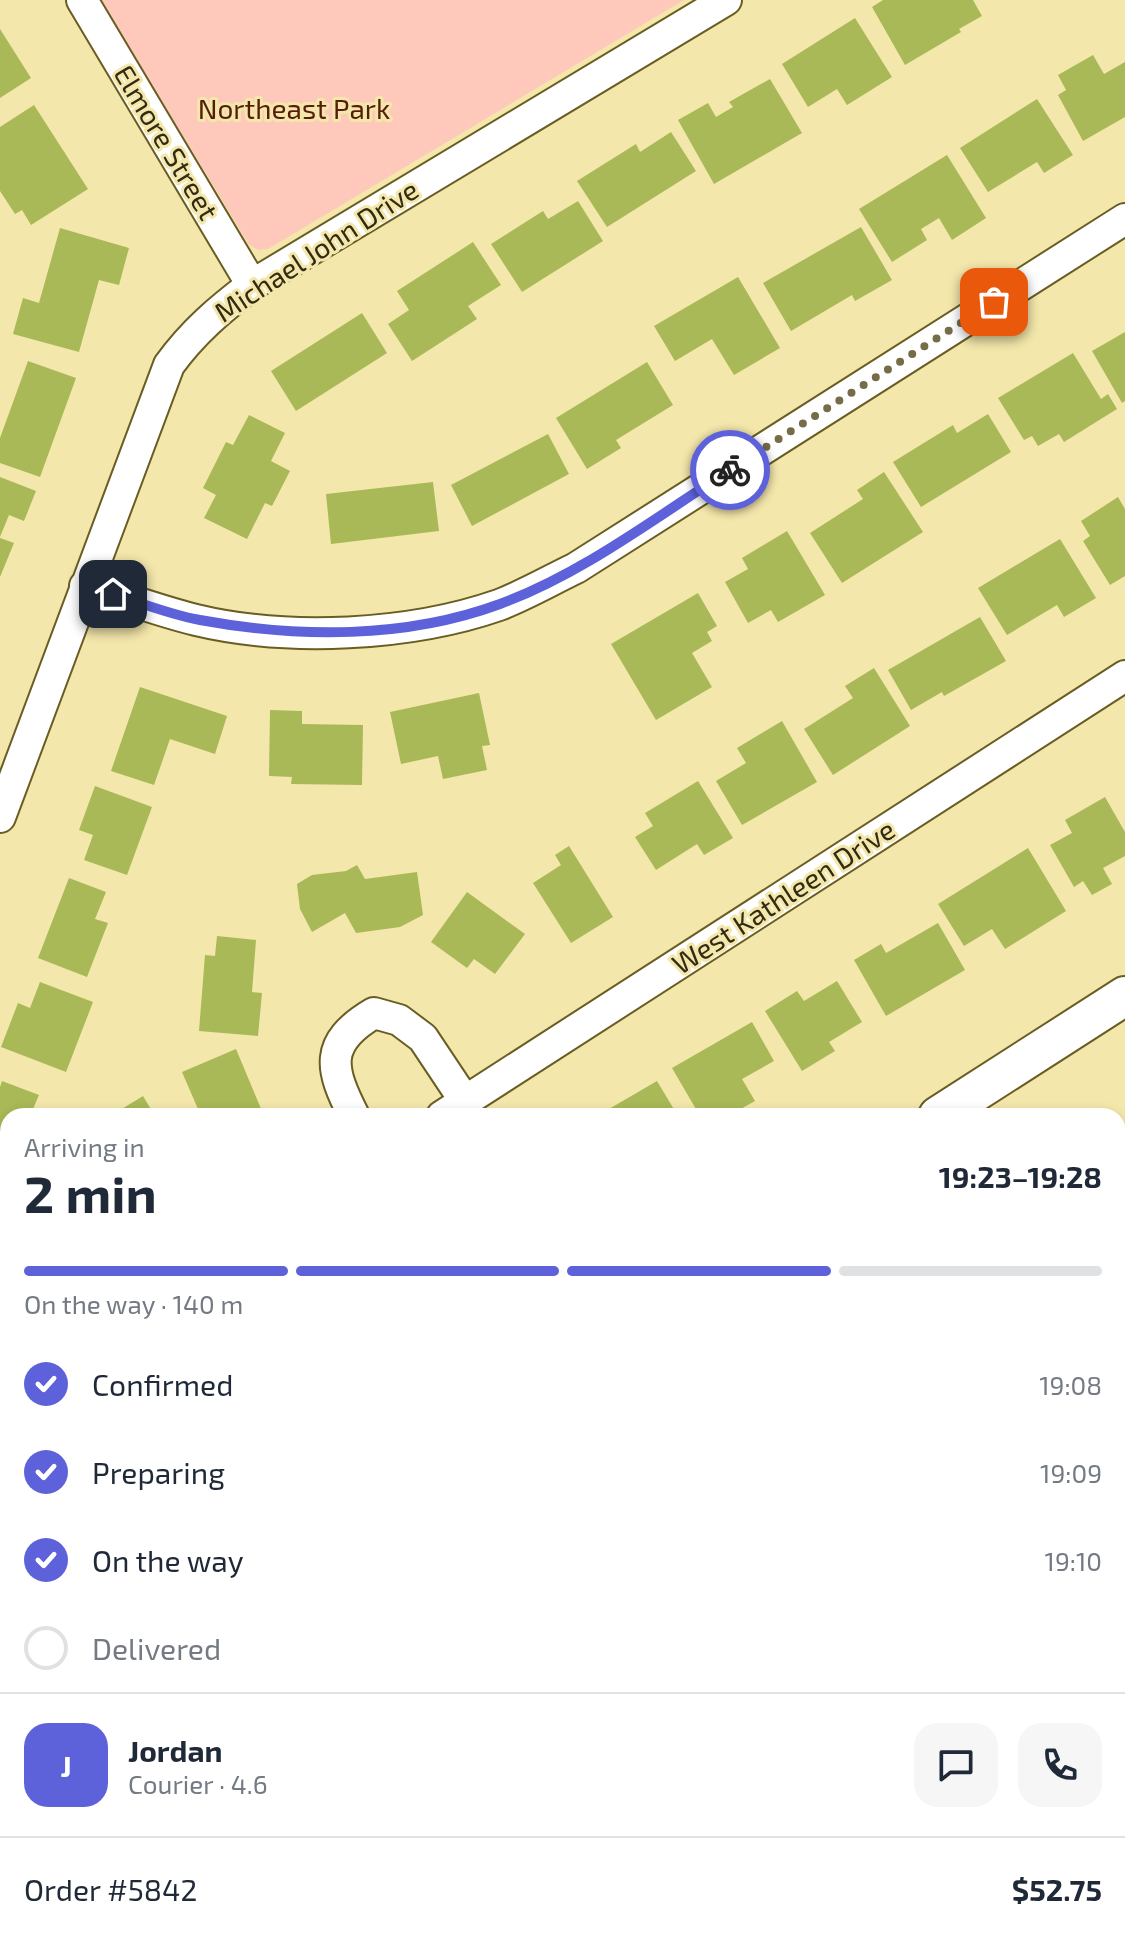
<!DOCTYPE html>
<html lang="en">
<head>
<meta charset="utf-8">
<style>
  body { margin:0; font-family:"Exo 2",sans-serif; background:#f6f6f7; color:#1f2937; height:100vh; display:flex; flex-direction:column; font-size:30px; white-space:nowrap }
  * { box-sizing:border-box; margin:0 }
  p { font-size:26px; color:#747a83 }
  .icon { flex:none; width:44px; height:44px; fill:none; stroke:currentColor; stroke-width:2; stroke-linecap:round; stroke-linejoin:round }
  .map { position:relative; flex:1; overflow:hidden }
  .side { position:absolute; left:0px; top:1108px; width:1126px; height:850px; display:flex; flex-direction:column; background:#fff; border-radius:24px 24px 0 0; box-shadow:0 4px 12px #0003 }
  .side>* { flex:none }
  .pin { position:absolute; display:grid; place-items:center; width:68px; height:68px; color:#fff; margin:-34px; border-radius:16px; box-shadow:0 4px 12px #0006 }
  .courier { position:absolute; display:grid; place-items:center; width:80px; height:80px; margin:-40px; border:6px solid #5d62da; border-radius:50%; background:#fff; color:#222; box-shadow:0 2px 10px #0007 }
  .overview em { font-style:normal; font-weight:700 }
  .overview div { display:flex; flex-direction:column-reverse }
  .overview { display:flex; align-items:center; justify-content:space-between; height:136px; padding:0 24px }
  h1 { font-size:52px; font-weight:700; line-height:60px }
  .bar { display:grid; grid-template-columns:repeat(4,1fr); gap:12px 8px; align-content:center; height:96px; padding:0 24px }
  .bar i { height:10px; border-radius:6px; background:#e0e1e3 }
  .bar .on { background:#5d62da }
  .bar p { grid-column:span 4 }
  .line { display:flex; align-items:center; gap:20px; padding:0 24px; border-top:2px solid #e0e1e3 }
  .line div { flex:1 }
  .round { display:grid; place-items:center; flex:none; width:84px; height:84px; border-radius:24px; background:#f6f6f7 }
  ol { padding:0 24px; list-style:none }
  li { display:flex; align-items:center; gap:24px; height:88px }
  li p { margin-inline-start:auto }
  li .icon { padding:8px; border-radius:50%; background:#5d62da; color:#fff; stroke-width:4 }
  li:last-child { color:#747a83 }
  li i { width:44px; height:44px; border:4px solid #e0e1e3; border-radius:50% }
  .map>svg:first-child { display:block }
  .green { fill:#fec9ba }
  .building { fill:#a9b957 }
  .lines { fill:none; stroke-linecap:round; stroke-linejoin:round }
  .minor-casing { stroke:#695d23; stroke-width:34 }
  .major-casing { stroke:#695d23; stroke-width:42 }
  .minor { stroke:#fff; stroke-width:30 }
  .major { stroke:#fff; stroke-width:38 }
  .done { stroke:#756d48; stroke-width:8; stroke-dasharray:0 14.4 }
  .route { stroke:#5d62da; stroke-width:10 }
  .labels { text-anchor:middle; dominant-baseline:central; stroke-width:6; stroke-linejoin:round; paint-order:stroke }
  .park-label { font-size:28px; fill:#581d0a; stroke:#f4e7ab }
  .street-label { font-size:28px; fill:#312b13; stroke:#f4e7ab }
</style>
</head>
<body>
<div class="map">
<svg width="1125" height="1957" viewBox="0 0 1125 1957">
  <rect width="100%" height="100%" fill="#f4e7ab"/>
  <path class="green" d="M101,0H684L268,249L259,250L249,245Z"/>
  <path class="building" d="M883,0H973L982,16L959,29L961,32L905,65L872,7Z
    M855,18L892,77L847,105L837,89L808,107L782,64Z
    M0,29L31,78L0,98Z
    M1093,55L1104,74L1125,62V117L1083,141L1058,95L1066,90L1058,75Z
    M770,79L802,133L714,184L678,120L708,103L716,117L733,107L729,102Z
    M1037,99L1073,155L1044,173L1037,162L988,192L960,148Z
    M34,105L88,189L31,225L22,210L15,214L0,191V127Z
    M671,132L696,171L607,227L577,181L636,144L640,152Z
    M947,155L986,218L952,240L939,218L921,229L927,240L892,262L859,209Z
    M578,201L603,241L522,292L491,244L543,211L548,219Z
    M861,227L892,280L855,301L852,295L791,331L763,283Z
    M60,228L129,248L119,285L99,280L79,352L13,334L23,298L39,303Z
    M473,242L501,285L468,306L477,319L412,361L388,324L409,310L397,291Z
    M738,277L780,348L734,375L712,339L675,361L654,326Z
    M362,313L387,353L296,411L271,371Z
    M1125,332V401L1122,403L1092,351Z
    M1073,353L1101,399L1108,394L1117,409L1064,442L1059,434L1038,446L1032,436L1024,440L998,398Z
    M28,361L76,378L40,477L0,463V438Z
    M647,362L673,405L616,440L621,448L587,469L556,418Z
    M988,414L1011,452L921,507L893,462L953,425L957,433Z
    M249,415L285,433L271,461L290,471L272,506L265,503L247,539L204,518L216,495L203,488L226,442L233,445Z
    M548,434L569,474L472,526L451,485Z
    M884,472L923,532L842,583L810,533L863,499L857,490Z
    M0,477L36,491L24,521L9,515L0,537Z
    M433,482L439,531L331,544L326,494Z
    M1118,497L1125,509V576L1110,585L1083,541L1090,536L1081,521Z
    M787,531L825,595L778,622L771,610L748,623L725,582L748,569L742,558Z
    M0,538L14,543L0,577Z
    M1060,539L1096,598L1064,617L1057,605L1007,635L978,588Z
    M698,593L717,626L707,632L712,641L692,653L712,687L656,720L611,644Z
    M980,617L1006,661L944,696L942,692L911,710L888,670Z
    M874,668L910,726L833,775L804,729L853,698L845,686Z
    M140,687L227,716L215,754L170,739L154,785L111,771Z
    M479,693L490,745L482,746L487,770L443,779L438,756L401,764L390,712Z
    M270,710L302,711V724L363,725L362,785L291,784L292,777L269,776Z
    M782,721L817,782L742,825L716,781L746,763L737,748Z
    M698,781L733,838L704,855L697,844L656,870L635,837L653,826L645,813Z
    M95,786L152,807L127,875L84,860L93,835L79,830Z
    M1105,797L1125,832V856L1103,868L1112,884L1092,895L1083,881L1074,887L1050,845L1072,833L1065,820Z
    M569,846L613,917L571,943L533,883L561,865L555,855Z
    M1028,848L1066,911L1005,949L992,929L964,946L938,904Z
    M357,865L365,879L417,872L423,915L400,927L356,933L345,913L312,932L300,909L297,884L312,875L346,871Z
    M69,878L106,892L95,919L108,923L87,977L38,958Z
    M467,892L525,934L495,974L474,959L467,968L431,942Z
    M938,923L965,970L886,1016L854,960L881,944L886,953Z
    M217,936L256,940L252,992L262,993L258,1036L199,1031L205,955L215,956Z
    M837,981L862,1022L829,1042L835,1051L802,1071L765,1011L797,991L804,1001Z
    M40,982L93,1002L66,1072L1,1047L18,1003L30,1008Z
    M752,1022L774,1061L742,1079L755,1101L728,1116H700L672,1068Z
    M236,1049L264,1116H201L182,1072Z
    M2,1081L39,1095L30,1116H8V1209L0,1206V1087Z
    M657,1081L678,1116H597Z
    M143,1096L155,1116H124L120,1110Z
    M1118,1227L1125,1239V1253L1118,1257Z
    M1125,1640V1680L1118,1684V1644Z
    M1122,1807L1125,1812V1841L1118,1845V1810Z
    M8,1826V1864L0,1850V1831Z
    M0,1883L8,1896V1916L0,1921Z
    M177,1950H222L227,1957H181Z
    M460,1950H485L490,1957H449Z
    M964,1950H1026L1015,1957H953Z"/>
  <g class="lines">
    <defs>
      <path id="minor" d="M82,0L252,285
        M85,586C122,597 159,611 196,620C288,642 410,636 499,605C525,595 551,580 576,568L1125,219
        M0,817L169,365C193,332 220,309 252,285L726,0
        M354,1116C330,1069 323,1043 374,1013L399,1020L423,1038L465,1101
        M442,1116L1125,676
        M1118,1279L1125,1274
        M0,1287L8,1289
        M1118,1460L1125,1472
        M1118,1912L1125,1924
        M323,1950L327,1957
        M601,1950L605,1957
        M866,1950L870,1957
        M59,1957L70,1950"/>
      <path id="major" d="M938,1116L1125,996
        M0,1713L8,1708"/>
    </defs>
    <use href="#minor" class="minor-casing"/>
    <use href="#major" class="major-casing"/>
    <use href="#minor" class="minor"/>
    <use href="#major" class="major"/>
  </g>
  <g class="lines">
    <path class="done" d="M730,470L994,302"/>
    <path class="route" d="M113,594C141,603 171,615 200,620C298,638 405,639 500,604C582,574 656,517 730,470"/>
  </g>
  <g class="labels">
    <g class="park-label">
      <text x="294" y="108">Northeast Park</text>
    </g>
    <g class="street-label">
      <text transform="translate(167 142) rotate(59)">Elmore Street</text>
      <text transform="translate(316 250) rotate(-33)">Michael John Drive</text>
      <text transform="translate(783 896) rotate(-33)">West Kathleen Drive</text>
    </g>
  </g>
</svg>
<div class="pin" style="left:994px;top:302px;background:#ea580c"><svg class="icon" aria-label="bag" viewBox="0 0 24 24"><path d="M5 8h14l-1 12H6zM9 8a3 3 0 0 1 6 0"/></svg></div>
<div class="pin" style="left:113px;top:594px;background:#1f2937"><svg class="icon" aria-label="home" viewBox="0 0 24 24"><path d="M3 11l9-7 9 7M6 9v11h12V9"/></svg></div>
<div class="courier" style="left:730px;top:470px"><svg class="icon" aria-label="bike" viewBox="0 0 24 24"><circle cx="6" cy="16" r="4"/><circle cx="18" cy="16" r="4"/><path d="M6 16l4-8h5l3 8M10 8l3 8H6M13 5h3"/></svg></div>
<section class="side">
<div class="overview"><div><h1>2 min</h1><p>Arriving in</p></div><em>19:23–19:28</em></div>
<div class="bar"><i class="on"></i><i class="on"></i><i class="on"></i><i></i><p>On the way · 140 m</p></div>
<ol>
<li><svg class="icon" aria-label="check" viewBox="0 0 24 24"><path d="M5 12l5 5 9-10"/></svg>Confirmed<p>19:08</p></li>
<li><svg class="icon" aria-label="check" viewBox="0 0 24 24"><path d="M5 12l5 5 9-10"/></svg>Preparing<p>19:09</p></li>
<li><svg class="icon" aria-label="check" viewBox="0 0 24 24"><path d="M5 12l5 5 9-10"/></svg>On the way<p>19:10</p></li>
<li><i></i>Delivered</li>
</ol>
<div class="line" style="height:144px"><b class="round" style="background:#5d62da;color:#fff">J</b><div><b>Jordan</b><p>Courier · 4.6</p></div><a class="round"><svg class="icon" aria-label="chat" viewBox="0 0 24 24"><path d="M4 5h16v11H9l-5 4z"/></svg></a><a class="round"><svg class="icon" aria-label="phone" viewBox="0 0 24 24"><path d="M5 4h4l2 5-3 2q2 4 5 5l2-3 5 2v4C11 20 4 13 5 4z"/></svg></a></div>
<div class="line" style="height:104px"><div>Order #5842</div><b>$52.75</b></div>
</section>
</div>
</body>
</html>
